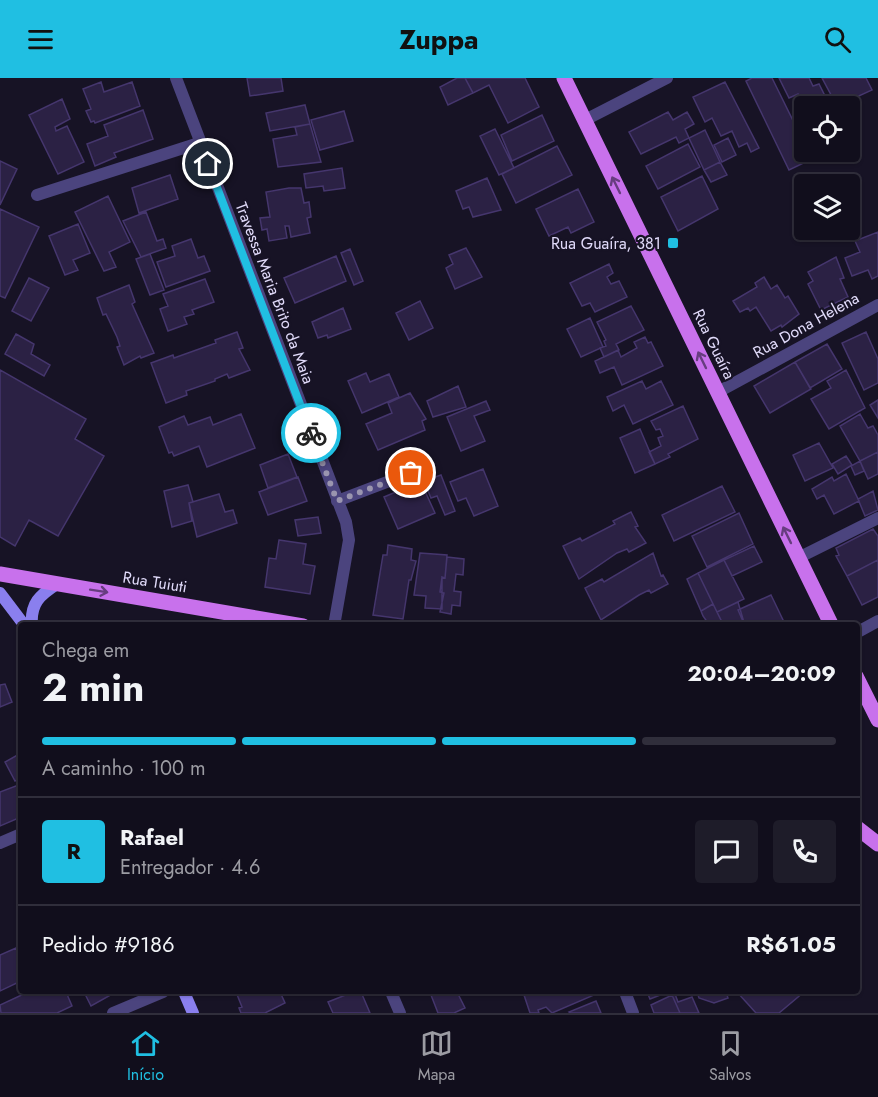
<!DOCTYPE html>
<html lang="pt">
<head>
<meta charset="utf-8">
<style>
  body { margin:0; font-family:Jost,sans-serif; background:#1e1c29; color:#f1f3f6; height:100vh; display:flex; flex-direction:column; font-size:22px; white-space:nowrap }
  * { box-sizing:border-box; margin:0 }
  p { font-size:20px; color:#9c9ca3 }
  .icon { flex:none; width:33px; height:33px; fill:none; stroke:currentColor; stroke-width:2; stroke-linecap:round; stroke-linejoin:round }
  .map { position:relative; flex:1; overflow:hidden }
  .panel { position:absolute; left:18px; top:544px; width:842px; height:372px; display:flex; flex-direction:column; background:#110e1c; border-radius:6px; box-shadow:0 2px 4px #0004,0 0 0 2px #302e3b }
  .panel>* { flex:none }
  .buttons { position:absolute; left:794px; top:18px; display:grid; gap:12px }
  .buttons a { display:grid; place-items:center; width:66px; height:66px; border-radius:6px; background:#110e1c; box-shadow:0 2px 4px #0004,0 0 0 2px #302e3b; font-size:30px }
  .pin { position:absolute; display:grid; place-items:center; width:51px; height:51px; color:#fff; margin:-26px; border:3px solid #fff; border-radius:50%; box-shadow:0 2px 6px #0007 }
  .courier { position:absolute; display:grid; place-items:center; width:60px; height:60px; margin:-30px; border:4px solid #20bfe2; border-radius:50%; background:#fff; color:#222; box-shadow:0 2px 8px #0007 }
  .overview em { font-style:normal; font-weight:700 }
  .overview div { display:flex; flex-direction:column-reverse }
  .overview { display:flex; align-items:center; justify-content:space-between; height:102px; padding:0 24px }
  h1 { font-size:39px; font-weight:700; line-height:45px }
  .bar { display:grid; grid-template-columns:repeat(4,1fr); gap:9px 6px; align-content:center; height:72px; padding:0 24px }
  .bar i { height:8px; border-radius:4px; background:#302e3b }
  .bar .on { background:#20bfe2 }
  .bar p { grid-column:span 4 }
  .line { display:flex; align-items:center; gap:15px; padding:0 24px; border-top:2px solid #302e3b }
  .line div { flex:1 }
  .round { display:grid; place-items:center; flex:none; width:63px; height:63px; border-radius:6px; background:#1e1c29 }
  header { display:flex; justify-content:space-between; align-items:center; height:78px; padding:0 24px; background:#20bfe2; color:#111; font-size:27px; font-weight:700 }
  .dock { display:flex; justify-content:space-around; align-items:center; height:84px; border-top:2px solid #302e3b; background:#110e1c; font-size:16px; color:#9c9ca3 }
  .dock a { display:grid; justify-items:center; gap:3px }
  .dock .on { color:#20bfe2 }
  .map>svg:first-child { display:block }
  .building { fill:#2b2144; stroke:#45366d; stroke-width:1.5 }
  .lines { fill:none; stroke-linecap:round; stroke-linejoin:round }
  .street { stroke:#4b447e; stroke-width:12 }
  .secondary { stroke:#8a7fee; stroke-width:12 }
  .primary { stroke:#c871ec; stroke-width:15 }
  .oneway { stroke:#673d7f }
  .done { stroke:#9a95af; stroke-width:6; stroke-dasharray:0 10.8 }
  .route { stroke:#20bfe2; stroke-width:8 }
  .poi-dot { fill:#20bfe2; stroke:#171325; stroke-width:2 }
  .labels { text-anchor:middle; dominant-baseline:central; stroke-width:4.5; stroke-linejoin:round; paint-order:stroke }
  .poi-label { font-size:16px; fill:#e1dbfa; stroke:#171325; text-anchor:end }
  .street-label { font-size:16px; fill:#e1dbfa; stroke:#171325 }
</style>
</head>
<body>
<header><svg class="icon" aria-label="menu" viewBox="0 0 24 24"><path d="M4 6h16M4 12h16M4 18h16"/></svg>Zuppa<svg class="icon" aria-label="search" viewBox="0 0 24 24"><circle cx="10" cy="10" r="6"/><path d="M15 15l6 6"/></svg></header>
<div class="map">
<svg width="878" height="935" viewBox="0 0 878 935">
  <rect width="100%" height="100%" fill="#171325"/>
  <path class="building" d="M247,0H281L283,13L250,18Z
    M457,0H465L473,15L448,27L440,9Z
    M465,0H525L539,29L508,45L489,7L473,15Z
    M752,0H772L804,65V74H808L812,81L789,92L746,3Z
    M779,0H809L813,8L819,6L829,26L804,29L798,16L789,20Z
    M822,0H866L872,12L837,28Z
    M101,4L104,14L132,4L140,28L95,45L94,43L91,44L86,33L91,31L83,11Z
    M725,4L759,70L751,74L747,65L739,69L732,53L721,58L712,40L705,44L693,19Z
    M62,21L70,41L55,49L56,53L67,48L84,84L58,96L29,37Z
    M305,27L310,46L270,53L266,35Z
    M143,32L153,61L114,75L116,79L95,88L87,66L108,58L104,47Z
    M344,33L353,63L320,72L311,42Z
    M668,34L673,42L687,34L694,46L685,51L689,60L679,65L676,59L641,76L629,54Z
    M542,37L554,63L512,83L501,57Z
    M310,46L321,84L278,89L273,61L297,57L295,49Z
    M495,51L514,90L499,97L480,58Z
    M705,52L720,84L704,92L689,60Z
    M728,60L736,77L722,84L714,67Z
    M688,66L700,89L658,111L646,88Z
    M557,68L572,97L516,125L502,96Z
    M0,83L17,91L0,127Z
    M720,84L727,97L711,104L704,92Z
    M342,90L345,110L324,113L323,108L306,110L304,96Z
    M170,97L178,121L139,135L132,110Z
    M702,98L718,131L678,153L661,119Z
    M487,100L501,132L473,139L469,129L463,131L456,113Z
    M289,110H301L304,125L309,124L311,139L307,140L310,155L291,159L289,148H285L287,160L269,163L267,151L262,152L260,140L270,139L266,114Z
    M578,111L594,144L571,155L568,149L549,158L536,131Z
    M108,118L130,164L109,174L116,189L104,193L75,134Z
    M0,131L39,149L5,220L0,218Z
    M146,134L157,163L163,161L166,170L141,179L123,143Z
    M78,146L90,175L73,182L78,192L65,197L49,158Z
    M878,154V198L872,201L868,192L852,198L845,180L860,174L855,163Z
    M191,161L198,180L204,178L210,193L166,209L157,184L175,178L172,168Z
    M466,170L482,199L455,211L446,190L453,186L449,177Z
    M350,171L363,203L354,207L341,175Z
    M150,176L164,212L150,217L136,181Z
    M336,178L346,203L295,225L284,200Z
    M836,179L844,200L840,201L848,219L821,232L808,206L813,203L808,194Z
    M609,186L613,195L607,199L611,206L619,203L627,219L595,234L590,225L582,228L570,205Z
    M764,199L771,211L777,207L785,220L788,218L799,236L782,249L781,247L771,253L756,229L750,233L748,230L740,234L733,223L757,209L755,205Z
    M29,200L49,210L31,243L12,233Z
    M205,201L214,224L192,232L194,236L184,239L187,246L168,253L160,231L168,228L163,216Z
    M129,207L135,224L132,226L154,275L141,280L140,278L124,287L117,269L120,268L117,259L106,236L103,237L97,220Z
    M420,223L433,250L409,262L396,235Z
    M631,228L644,252L616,266L619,272L604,279L600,270L606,268L604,263L606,262L597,244Z
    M343,230L351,251L328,260L327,257L318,260L312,244Z
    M590,240L603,269L581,279L567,251Z
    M237,254L243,270L239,271L250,292L229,300L227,296L215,301V303L186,313L187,317L166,325L151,285L173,277L174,280L216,265L215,262Z
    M866,254L878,281V305L864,312L842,265Z
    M16,256L34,266L31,276L50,287L44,298L5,276Z
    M645,259L648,265L651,264L663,288L622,307L614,289L600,295L595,283L618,272L621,279L637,270L634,264Z
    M827,266L842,291L810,310L795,284Z
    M795,284L811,311L770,335L754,308Z
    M0,292L86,341L75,361L104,378L58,458L29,442L15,468L0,459Z
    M846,292L865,330L829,351L811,321L831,310L827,303Z
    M366,295L370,304L389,296L399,319L362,335L348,303Z
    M642,303L646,311L661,303L673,327L633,346L624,327L613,333L607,319Z
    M458,308L466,329L433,339L427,323Z
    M410,315L426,341L422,343L425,352L378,372L366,346L392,335L388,325Z
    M878,322V340L870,327Z
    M486,323L490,332L474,338L485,363L461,373L447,339Z
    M683,328L698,361L668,376L670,379L655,386L649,374L661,368L658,360L663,358L660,351L656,352L651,343Z
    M241,336L255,370L207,389L199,368L174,378L172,374L169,375L159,349L184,338L188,347L210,339L213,347Z
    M860,336L868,350L873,348L878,357V374L860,383L840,348Z
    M640,351L655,386L635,395L620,360Z
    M819,365L833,390L805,403L793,377Z
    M878,374V396L868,401L860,383Z
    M288,376L297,399L268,410L260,387Z
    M846,378L852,387L838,396L832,386Z
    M860,383L864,393L855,397L851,388Z
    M483,391L498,428L474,438L466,420L458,423L450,404Z
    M846,396L859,423L834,436L824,417L817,421L812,411L832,399L834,403Z
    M441,397L455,433L445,437L437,418L431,420L424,403Z
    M298,399L307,423L268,437L259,414Z
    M188,407L193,424L189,425L192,443L172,449L164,413Z
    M722,408L735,434L674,463L662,437Z
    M403,411L406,419L424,411L435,435L398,451L384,419Z
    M873,413L878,432L865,438L858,421Z
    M219,416L225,434L233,432L237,445L197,459L189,425Z
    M631,434L638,448L635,449L646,465L629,474L627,471L617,475L579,501L563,468L580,460L582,463L615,446L613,443Z
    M739,435L753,466L707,489L692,458Z
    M318,439L321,455L298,458L295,442Z
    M873,451L878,458V482L847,498L836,478L839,477L836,470Z
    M279,462L306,466L303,486L315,488L310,516L265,509L269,480L276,481Z
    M388,467L412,471L411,482L416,483L411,502H409L403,541L373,537L383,477H387Z
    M754,468L762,484L732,498L724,482Z
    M420,475L447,477L445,500L442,499V531L425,530L426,518L414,517Z
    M653,475L661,498L663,497L668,506L651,515L649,512L639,517L601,542L585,510L602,501L604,504Z
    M447,479L464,481L463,497L456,496L454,513L461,514L460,528L452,527L451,536L440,534L444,515L440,514L442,499L445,500Z
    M724,482L744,521L717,534L698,495Z
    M878,482V519L862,527L847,498Z
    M698,495L713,526L701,533L687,501Z
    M771,517L785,546L745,548L738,532Z
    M738,524L745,548H724L717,534Z
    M713,526L724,548H710L703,538L701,533Z
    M5,606L12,624L0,629V607Z
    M21,675V700L15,703L5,684Z
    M21,706V739L0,748V714Z
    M16,870L21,881V903L0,913V877Z
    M28,914H66L72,928L57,935H1L0,927Z
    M84,914H116L91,928Z
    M236,914H280L285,925L265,935H241L239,930L242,929Z
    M353,914H361L370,935H333L328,924Z
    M440,914H457L465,930L454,935H438L431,917Z
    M523,914H592L594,917L552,935L546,929L538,932L539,935H530Z
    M647,914H668L650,921Z
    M697,914H726L728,920L714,925L699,920Z
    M737,914H804L779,935H756Z
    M675,916L678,924L692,919L699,935H680L672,917Z
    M672,917L680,935H654L651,927Z
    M596,923L601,935H570L569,934Z"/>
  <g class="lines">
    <path class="street" d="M176,0L346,444L349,462L334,548
      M585,42L667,0
      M37,117L199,65
      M718,314L878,227
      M337,423L429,388
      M798,480L878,440
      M856,555L878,543
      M0,765L21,756
      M391,914L400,935
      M625,914L633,935
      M113,935L163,914"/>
    <path class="secondary" d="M0,515L25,548
      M32,548C30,525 40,517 57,506
      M184,914L193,935"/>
    <path class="primary" d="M564,0L832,548
      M0,496L303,548
      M856,598L878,642
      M856,749L878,766"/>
  </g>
  <defs><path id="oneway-shaft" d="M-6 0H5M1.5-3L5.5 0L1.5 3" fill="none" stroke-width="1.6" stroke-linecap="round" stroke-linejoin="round" transform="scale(1.5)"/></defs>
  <g class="oneway">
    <use href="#oneway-shaft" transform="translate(616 107) rotate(-116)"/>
    <use href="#oneway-shaft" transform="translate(702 282) rotate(-116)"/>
    <use href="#oneway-shaft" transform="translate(787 457) rotate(-116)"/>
    <use href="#oneway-shaft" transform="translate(99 513) rotate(9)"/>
  </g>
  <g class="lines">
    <path class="done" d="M311,355L337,423L411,395"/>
    <path class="route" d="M208,86L311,355"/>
  </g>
  <rect class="poi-dot" x="667" y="159" width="12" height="12" rx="3"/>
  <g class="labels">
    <g class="poi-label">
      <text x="661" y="165">Rua Guaíra, 381</text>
    </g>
    <g class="street-label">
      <text transform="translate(275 215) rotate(69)">Travessa Maria Brito da Maia</text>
      <text transform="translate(806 247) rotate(-29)">Rua Dona Helena</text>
      <text transform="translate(714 266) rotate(64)">Rua Guaíra</text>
      <text transform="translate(155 504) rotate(9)">Rua Tuiuti</text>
    </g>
  </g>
</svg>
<div class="buttons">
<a><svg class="icon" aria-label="locate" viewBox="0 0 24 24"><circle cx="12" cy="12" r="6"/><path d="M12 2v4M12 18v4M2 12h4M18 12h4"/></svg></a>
<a><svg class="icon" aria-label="layers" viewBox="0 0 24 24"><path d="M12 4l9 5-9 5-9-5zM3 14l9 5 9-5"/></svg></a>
</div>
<div class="pin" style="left:411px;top:395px;background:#ea580c"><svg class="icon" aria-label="bag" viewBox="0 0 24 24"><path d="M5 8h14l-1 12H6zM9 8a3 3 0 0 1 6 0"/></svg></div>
<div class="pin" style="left:208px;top:86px;background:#1f2937"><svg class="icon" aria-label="home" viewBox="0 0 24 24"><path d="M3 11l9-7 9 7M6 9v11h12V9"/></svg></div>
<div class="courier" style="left:311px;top:355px"><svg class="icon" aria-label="bike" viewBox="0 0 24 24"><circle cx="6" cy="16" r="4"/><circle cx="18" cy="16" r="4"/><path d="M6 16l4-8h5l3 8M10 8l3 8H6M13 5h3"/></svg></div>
<section class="panel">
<div class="overview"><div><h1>2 min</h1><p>Chega em</p></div><em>20:04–20:09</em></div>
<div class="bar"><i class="on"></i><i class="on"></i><i class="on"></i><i></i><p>A caminho · 100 m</p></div>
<div class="line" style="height:108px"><b class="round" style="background:#20bfe2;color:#111">R</b><div><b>Rafael</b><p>Entregador · 4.6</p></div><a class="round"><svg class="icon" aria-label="chat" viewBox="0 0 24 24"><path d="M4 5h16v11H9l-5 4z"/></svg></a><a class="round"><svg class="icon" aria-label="phone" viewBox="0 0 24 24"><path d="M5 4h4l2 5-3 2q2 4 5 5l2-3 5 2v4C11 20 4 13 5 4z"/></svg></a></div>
<div class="line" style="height:78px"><div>Pedido #9186</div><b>R$61.05</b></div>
</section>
</div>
<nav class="dock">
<a class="on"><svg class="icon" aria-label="home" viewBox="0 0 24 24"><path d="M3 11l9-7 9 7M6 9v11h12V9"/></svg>Início</a>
<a><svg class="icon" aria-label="map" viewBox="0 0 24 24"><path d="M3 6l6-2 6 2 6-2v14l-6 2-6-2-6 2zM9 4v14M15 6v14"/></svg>Mapa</a>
<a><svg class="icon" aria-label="saved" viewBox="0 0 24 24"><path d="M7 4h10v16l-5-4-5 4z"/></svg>Salvos</a>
</nav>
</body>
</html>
